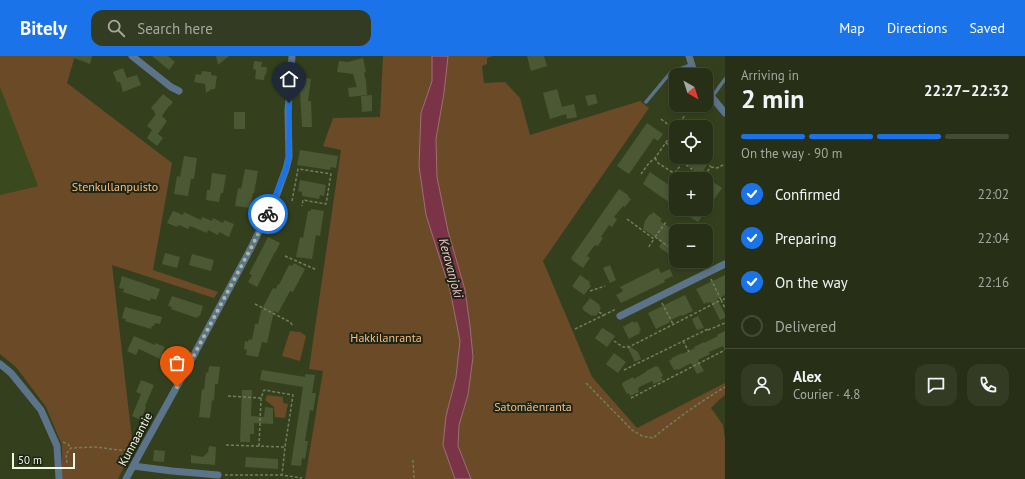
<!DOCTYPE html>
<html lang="en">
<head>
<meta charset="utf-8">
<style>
  body { margin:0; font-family:"PT Sans",sans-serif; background:#333c23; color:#f1f3f6; height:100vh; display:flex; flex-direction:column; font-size:15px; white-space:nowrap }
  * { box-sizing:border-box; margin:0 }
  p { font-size:13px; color:#a4a9a1 }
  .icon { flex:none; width:22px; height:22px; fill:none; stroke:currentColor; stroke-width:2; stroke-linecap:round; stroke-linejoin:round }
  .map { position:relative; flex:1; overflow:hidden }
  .side { display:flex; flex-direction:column; background:#273016; width:300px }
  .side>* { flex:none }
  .needle { width:26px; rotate:141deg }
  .controls { position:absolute; left:669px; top:12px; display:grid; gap:8px }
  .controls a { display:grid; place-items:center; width:44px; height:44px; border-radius:8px; background:#273016; box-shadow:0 2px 6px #0003,0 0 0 1px #434b35; font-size:20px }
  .scale { position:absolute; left:12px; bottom:10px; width:63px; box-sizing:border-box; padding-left:4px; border:2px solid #f0f8e3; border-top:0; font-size:11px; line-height:14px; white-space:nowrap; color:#f0f8e3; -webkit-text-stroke:3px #1f2515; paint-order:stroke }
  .pin { position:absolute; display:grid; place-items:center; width:34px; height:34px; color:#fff; margin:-41px -17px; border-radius:50% 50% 50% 0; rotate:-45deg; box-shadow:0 0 4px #0007 }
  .pin .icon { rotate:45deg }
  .courier { position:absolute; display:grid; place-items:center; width:40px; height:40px; margin:-20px; border:3px solid #1a73e8; border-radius:50%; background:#fff; color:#222; box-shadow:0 1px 5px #0007 }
  .headline em { font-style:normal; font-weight:600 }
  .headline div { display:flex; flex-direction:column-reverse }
  .headline { display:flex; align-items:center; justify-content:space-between; height:68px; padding:0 16px }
  h1 { font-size:26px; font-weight:600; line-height:30px }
  .bar { display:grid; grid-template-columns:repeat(4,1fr); gap:6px 4px; align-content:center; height:48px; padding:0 16px }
  .bar i { height:5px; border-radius:3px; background:#434b35 }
  .bar .selected { background:#1a73e8 }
  .bar p { grid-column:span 4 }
  .line { display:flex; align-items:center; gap:10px; padding:0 16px; border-top:1px solid #434b35 }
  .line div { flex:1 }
  .round { display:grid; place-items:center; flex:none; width:42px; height:42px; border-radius:12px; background:#333c23 }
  ol { padding:0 16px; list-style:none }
  li { display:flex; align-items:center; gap:12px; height:44px }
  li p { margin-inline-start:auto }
  li .icon { padding:4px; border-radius:50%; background:#1a73e8; color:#fff; stroke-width:4 }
  li:last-child { color:#a4a9a1 }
  li i { width:22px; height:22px; border:2px solid #434b35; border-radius:50% }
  header { display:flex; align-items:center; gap:24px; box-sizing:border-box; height:56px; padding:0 20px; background:#1a73e8; color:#fff }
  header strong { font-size:19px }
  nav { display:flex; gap:22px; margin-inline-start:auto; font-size:14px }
  .search { width:280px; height:36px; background:#333c23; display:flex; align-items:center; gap:10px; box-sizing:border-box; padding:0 14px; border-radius:12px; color:#a4a9a1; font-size:15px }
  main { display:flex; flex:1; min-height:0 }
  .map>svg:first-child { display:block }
  .built { fill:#3a491e }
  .green { fill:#6b4a27 }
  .water { fill:#7b3447; stroke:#9e6f76 }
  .building { fill:#4a5834 }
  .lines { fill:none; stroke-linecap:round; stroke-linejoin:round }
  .path { stroke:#737d5f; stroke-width:1.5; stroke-dasharray:3 2; stroke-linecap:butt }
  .service { stroke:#5b748a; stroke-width:3.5 }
  .minor { stroke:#5b748a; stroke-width:7 }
  .done { stroke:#aeb89e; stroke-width:4; stroke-dasharray:0 7.2 }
  .route { stroke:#1a73e8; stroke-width:5 }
  .labels { text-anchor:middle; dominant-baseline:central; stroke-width:4; stroke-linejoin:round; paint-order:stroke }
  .park-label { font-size:12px; fill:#f9bc7f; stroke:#1f2515 }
  .street-label { font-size:12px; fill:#f0f8e3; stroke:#1f2515 }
  .water-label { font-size:13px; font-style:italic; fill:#f1c4cd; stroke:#1f2515 }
</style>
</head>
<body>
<header>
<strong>Bitely</strong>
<div class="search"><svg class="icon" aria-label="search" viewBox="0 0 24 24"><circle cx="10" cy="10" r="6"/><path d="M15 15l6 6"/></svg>Search here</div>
<nav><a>Map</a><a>Directions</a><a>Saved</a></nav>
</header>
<main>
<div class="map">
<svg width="725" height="423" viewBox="0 0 725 423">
  <rect width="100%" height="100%" fill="#34401d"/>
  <path class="built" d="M0,30L38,130L0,139Z"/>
  <path class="green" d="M0,0H75L67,27L172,107L153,214L218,236L214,242L112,209L133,392L118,423H62V389L46,351L16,311L0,298V139L38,130L0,31Z
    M383,0H432V25L421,57L450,234L460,285L456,321L446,360L443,389L455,423H305L323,315L309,313L341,94L323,90L333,62L380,61Z
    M448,0H493L487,2V8L482,10L484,27L505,26L520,42L530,79L640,45L649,52L543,205L592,321L637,372L725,327V339L719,344L711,352L723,369L725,383V423H471L458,390L459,369L468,339L473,301L470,270L465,234L448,175L437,121L436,83L444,37Z
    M290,275L300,276L306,280L300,305L282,300Z
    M267,339L283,341V347L288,348L285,362L275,361L274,351L265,344Z"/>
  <path class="water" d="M432,0H448L444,37L436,83L437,121L448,175L465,234L470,270L473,301L468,339L459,369L458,390L471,423H455L443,389L446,360L456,321L460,285L450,234L426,159L419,110L421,57L432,25Z"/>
  <path class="building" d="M71,0H92L90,8L71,1Z
    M152,0H168L175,6L169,14Z
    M216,0H229L218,9Z
    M527,0H544L547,10L531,15Z
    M363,2L366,16L364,17L366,25L367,39L349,41L348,32L357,31L353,18L337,16L339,5L348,6Z
    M254,5L262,6L261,11H267L266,19L265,18L264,24L255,23L256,14L253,13Z
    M123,12L127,22L137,19L141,29L123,36L120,26H117L113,16Z
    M202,15L211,16V19L217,20L215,33H212L206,37L205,28L194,26L196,18L201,19Z
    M301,21L311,23L308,45H311L312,71H302L300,37H299L300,34H299Z
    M557,33L562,51L574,48L577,61L567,63L566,58L550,63L543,37Z
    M163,38L173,46L170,50H169L162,60L167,65L158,78L163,82L157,90L147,82L152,74L147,70L156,58L154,57L155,56L151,52Z
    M595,38L598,47L588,50L585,40Z
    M372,39V55L362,56L361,40Z
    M234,56H245V73H234Z
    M647,67L663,78L658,85L654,82L629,118L617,110Z
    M300,94L338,100L336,112L331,111L330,114L297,109Z
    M184,100L197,102L194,123H191L188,140L174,138L177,120L180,121Z
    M689,101H695L707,109L701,118L685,107Z
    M245,113L258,115L254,137H253L250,152L235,150L238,132L241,133Z
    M650,116L676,134V145L673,149L643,128Z
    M212,117L226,119L223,137H221L219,146L206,144L207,134H210Z
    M706,121L722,132L698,166L687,159L691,153H706Z
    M300,124L326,129L324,140L320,139L319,143L302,140V136L298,135Z
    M619,133L620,134H621L629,140L628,141L631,143L625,151L623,150L614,161L617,163L612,171L609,169L601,181L603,182L598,190L595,189L591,194L587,200L590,202L583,212L572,204V203L571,202Z
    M311,153L324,155L320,180L316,179L312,203L296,201L300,181L303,182L308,155H311Z
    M173,155L183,159L184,156L201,164L202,161L212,165L213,162L223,167L224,164L234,168L229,181L219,176L218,179L208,174L207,177L190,170L188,173L179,169L177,171L167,167Z
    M653,156L662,163L660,165L663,167L676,176V190L670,199L659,191L662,186L643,173L645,165L650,158L651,159Z
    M268,181L280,187L275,197H273L274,198L257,231L248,226L252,219L249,218Z
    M165,197L180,201L177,212L162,208Z
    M192,198L214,204L211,215L189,209Z
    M685,205H707L690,214L689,212L686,214L683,207L685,206Z
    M294,207L305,213L293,236L290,235L278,257L274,255L267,287L262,286L258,301L246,299L247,294L244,293L245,285L248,286L249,283L252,284L255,268H258L261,255L273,232L276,233L278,228L279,229L289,209L292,210Z
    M610,209L616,224L610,227L603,212Z
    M658,212L661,217L670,213L673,220L664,224L665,226L621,247L616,239L623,235L620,231Z
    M580,219L590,226L589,228L591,230L584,239L573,231H574L572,230Z
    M725,219V239L717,243L725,258V262L720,264L711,246L708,247L707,246L704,248L696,233Z
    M122,220L160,233L156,244L151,242L150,245L123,236L124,233L119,232Z
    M685,239L693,255L682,260L681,259L669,265L670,266L656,273L648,257Z
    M172,240L203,250L200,260H198L197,262L171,253L172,251L168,250Z
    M590,242L600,249L599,250L601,252L596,260L593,259L592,260L583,254L584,253L582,252Z
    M125,251L162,261L160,268L155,267L154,270H152L151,273L125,265L126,263L122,262Z
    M698,260L704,272L697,274L692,263Z
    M633,265L634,267L637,265L641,274L639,275L640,277L629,283L623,271Z
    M602,272L603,273V272L615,280L607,291L596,283L595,282Z
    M725,275V294L723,290L709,296L710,298L698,304L704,315L697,318L691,307L678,314L677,313L674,314L669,305L672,303V302L682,297V298L695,292L694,291L704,286V287L718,280L717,279Z
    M134,280L155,289V287L165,291L160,303L139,293L136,299L127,295Z
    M626,288L638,296L641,303L635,306Z
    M614,297L626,306L618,317L607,309L606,308Z
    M209,310L220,311L218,328H215L214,345L212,344L210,362L199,361L202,333L204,334L206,316L208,317Z
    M656,310L657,311L658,310L663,320L661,321L663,324L654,328L652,325L639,331L638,333L639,336L630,340L629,337L627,338L622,329L623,328L622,327L633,321L634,323L646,316V315Z
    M262,314L305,321V318L315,319L312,337H316L315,344L313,355L310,354L305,385H308L305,403L302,402L301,410L291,409L303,331L260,324Z
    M141,324L154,329L145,350L146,351L141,364L132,360L141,338L136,336Z
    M242,334H252L251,360L264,361L265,351L273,352V368L254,367V378H250V386H240Z
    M209,390L216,391L215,409L191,407V399L203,401L208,396Z
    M154,394L165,395L164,406L153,405Z
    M246,401L278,403V413L245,411Z"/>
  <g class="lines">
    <path class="path" d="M661,63L675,74
      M677,71L685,59
      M666,87L676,93
      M655,102L658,107L683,123
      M682,106L703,121
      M711,111L717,112L725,108
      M675,117L686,101
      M641,118L649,107L655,102L676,72
      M701,123L711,111L703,101
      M292,145L298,113L331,118L326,148L303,144L302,150
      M627,163L654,183L648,192
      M655,181L676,196L668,207
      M655,181L666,166
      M285,200L317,214
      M711,223L721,244L725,243
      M590,235L605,230
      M662,247L673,268
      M255,248L290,266L293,270
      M599,256L604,259L616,253
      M575,273L604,259
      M708,274L725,267
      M614,285L623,291H629L721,244L725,252
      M683,285L689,296
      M624,314L708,273
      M586,327L632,374L642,380L653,382C676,363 700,346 725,331
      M228,340L261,342L264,334L293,339L285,391L282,419
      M631,342L725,294
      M63,386L68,388L71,392
      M226,389L284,391
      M259,390L261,342
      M413,404L414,423
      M67,407L66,398L71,392L96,391L118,394H132
      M225,419H282L302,422"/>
    <path class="service" d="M712,41L725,23
      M646,46L671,16L691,9"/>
    <path class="minor" d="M132,0L171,31L179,35
      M689,0L695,19
      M706,34L725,57
      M620,260L725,208
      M0,308L11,317L41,354L57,390L59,423
      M133,410L172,415L218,419
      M126,423L145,388L181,323L252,190L277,138L286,113L289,101L288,55L292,0"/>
  </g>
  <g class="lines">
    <path class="done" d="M177,331L252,190L268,158"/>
    <path class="route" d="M268,158L286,113L289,101V47"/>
  </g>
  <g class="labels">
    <g class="park-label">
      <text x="115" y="130">Stenkullanpuisto</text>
      <text x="386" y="281">Hakkilanranta</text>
      <text x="533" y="350">Satomäenranta</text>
    </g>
    <g class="street-label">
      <text transform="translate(135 383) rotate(-62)">Kunnaantie</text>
    </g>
    <g class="water-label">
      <text transform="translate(451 212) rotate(75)">Keravanjoki</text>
    </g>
  </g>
</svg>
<div class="controls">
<a><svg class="needle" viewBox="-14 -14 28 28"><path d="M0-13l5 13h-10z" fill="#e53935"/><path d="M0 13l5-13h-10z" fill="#a4a9a1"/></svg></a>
<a><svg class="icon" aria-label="locate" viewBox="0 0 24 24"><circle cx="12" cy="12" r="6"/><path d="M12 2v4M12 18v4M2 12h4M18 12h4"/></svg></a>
<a>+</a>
<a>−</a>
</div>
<div class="scale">50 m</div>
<div class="pin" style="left:177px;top:331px;background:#ea580c"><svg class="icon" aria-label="bag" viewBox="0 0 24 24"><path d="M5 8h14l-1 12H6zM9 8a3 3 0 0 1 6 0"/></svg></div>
<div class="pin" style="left:289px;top:47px;background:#1f2937"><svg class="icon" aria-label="home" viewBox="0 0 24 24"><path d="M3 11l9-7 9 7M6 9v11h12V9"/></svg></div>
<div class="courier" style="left:268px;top:158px"><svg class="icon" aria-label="bike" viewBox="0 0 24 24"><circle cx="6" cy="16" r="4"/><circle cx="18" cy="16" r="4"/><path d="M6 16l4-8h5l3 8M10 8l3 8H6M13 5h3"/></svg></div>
</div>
<section class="side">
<div class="headline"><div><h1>2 min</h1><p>Arriving in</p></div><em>22:27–22:32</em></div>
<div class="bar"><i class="selected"></i><i class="selected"></i><i class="selected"></i><i></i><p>On the way · 90 m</p></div>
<ol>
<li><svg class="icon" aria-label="check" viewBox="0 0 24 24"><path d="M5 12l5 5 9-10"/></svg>Confirmed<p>22:02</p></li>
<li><svg class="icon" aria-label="check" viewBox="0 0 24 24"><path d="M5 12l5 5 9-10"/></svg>Preparing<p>22:04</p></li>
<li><svg class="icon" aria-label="check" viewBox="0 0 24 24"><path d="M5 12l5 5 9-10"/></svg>On the way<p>22:16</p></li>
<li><i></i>Delivered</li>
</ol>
<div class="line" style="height:72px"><a class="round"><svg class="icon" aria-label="person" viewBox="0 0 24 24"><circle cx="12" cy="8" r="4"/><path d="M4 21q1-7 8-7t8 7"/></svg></a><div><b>Alex</b><p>Courier · 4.8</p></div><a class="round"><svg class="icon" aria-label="chat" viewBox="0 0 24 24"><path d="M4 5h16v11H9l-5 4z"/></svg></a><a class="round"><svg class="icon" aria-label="phone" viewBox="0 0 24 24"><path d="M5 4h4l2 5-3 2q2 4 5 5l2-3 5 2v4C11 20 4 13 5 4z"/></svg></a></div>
</section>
</main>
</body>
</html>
